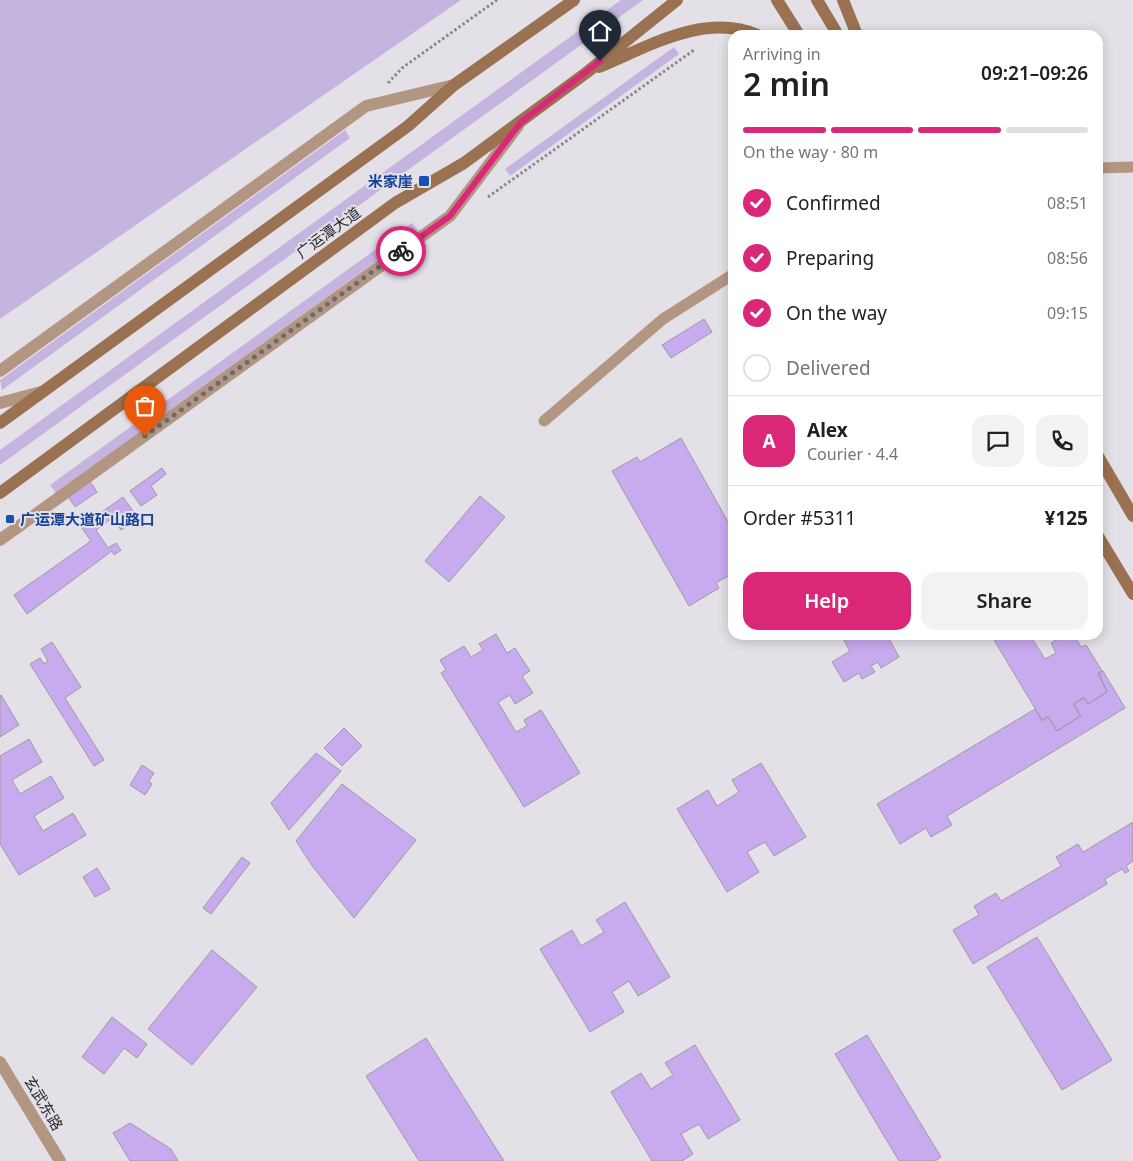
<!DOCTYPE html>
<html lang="en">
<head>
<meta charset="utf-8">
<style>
  body { margin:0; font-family:"Noto Sans","Noto Sans SC",sans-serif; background:#f2f2f2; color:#202124; height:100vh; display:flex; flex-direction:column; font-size:19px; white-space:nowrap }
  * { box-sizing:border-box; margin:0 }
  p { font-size:16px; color:#757577 }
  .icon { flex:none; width:28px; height:28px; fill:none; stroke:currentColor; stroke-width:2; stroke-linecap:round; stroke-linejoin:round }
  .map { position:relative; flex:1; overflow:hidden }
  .drawer { position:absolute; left:728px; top:30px; width:375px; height:610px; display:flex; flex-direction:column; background:#fff; border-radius:15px; box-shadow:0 2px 12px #0003 }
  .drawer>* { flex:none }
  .pin { position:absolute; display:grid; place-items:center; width:42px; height:42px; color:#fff; margin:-51px -21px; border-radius:50% 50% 50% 0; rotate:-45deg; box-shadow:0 0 5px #0007 }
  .pin .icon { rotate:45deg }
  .courier { position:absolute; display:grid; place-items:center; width:50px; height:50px; margin:-25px; border:4px solid #db2777; border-radius:50%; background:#fff; color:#222; box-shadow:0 1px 6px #0007 }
  .headline em { font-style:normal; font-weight:600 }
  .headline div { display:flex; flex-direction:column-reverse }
  .headline { display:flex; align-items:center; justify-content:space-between; height:85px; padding:0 15px }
  h1 { font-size:32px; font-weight:600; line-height:38px }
  .bar { display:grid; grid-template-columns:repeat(4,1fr); gap:8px 5px; align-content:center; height:60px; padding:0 15px }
  .bar i { height:6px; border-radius:4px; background:#e0e0e0 }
  .bar .active { background:#db2777 }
  .bar p { grid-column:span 4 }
  .line { display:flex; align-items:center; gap:12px; padding:0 15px; border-top:1px solid #e0e0e0 }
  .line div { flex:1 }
  .round { display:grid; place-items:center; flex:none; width:52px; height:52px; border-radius:15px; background:#f2f2f2 }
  ol { padding:0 15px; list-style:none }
  li { display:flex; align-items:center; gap:15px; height:55px }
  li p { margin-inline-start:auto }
  li .icon { padding:5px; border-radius:50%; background:#db2777; color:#fff; stroke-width:4 }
  li:last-child { color:#757577 }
  li i { width:28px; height:28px; border:2px solid #e0e0e0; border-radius:50% }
  .primary-button { display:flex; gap:10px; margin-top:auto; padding:10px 15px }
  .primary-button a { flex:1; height:58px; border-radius:15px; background:#db2777; color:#fff; font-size:20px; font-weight:600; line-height:58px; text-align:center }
  .primary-button a+a { background:#f2f2f2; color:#202124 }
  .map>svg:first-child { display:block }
  .green { fill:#c6b4e0 }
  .building { fill:#c8aaef; stroke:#9e9ba2 }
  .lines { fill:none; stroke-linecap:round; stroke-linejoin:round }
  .path { stroke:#8a888d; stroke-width:3; stroke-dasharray:2.5 2.5; stroke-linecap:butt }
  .service { stroke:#b29681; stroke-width:11 }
  .minor { stroke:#b29681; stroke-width:12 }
  .tertiary { stroke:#b29681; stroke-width:12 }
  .secondary { stroke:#9a7151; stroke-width:12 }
  .done { stroke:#6b6a6e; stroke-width:5; stroke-dasharray:0 9 }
  .route { stroke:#db2777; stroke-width:6 }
  .transit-dot { fill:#1a4fb4; stroke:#e3e0e7; stroke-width:2 }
  .labels { text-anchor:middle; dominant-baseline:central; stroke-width:4; stroke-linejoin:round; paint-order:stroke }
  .transit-label { font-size:15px; font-weight:bold; fill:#164399; stroke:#e3e0e7; text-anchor:end }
  .street-label { font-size:15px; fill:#2b2a2d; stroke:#e3e0e7 }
</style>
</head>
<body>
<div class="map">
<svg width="1133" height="1161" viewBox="0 0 1133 1161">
  <rect width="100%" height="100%" fill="#e3e0e7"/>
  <path class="green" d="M0,0H461L0,319Z
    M621,0H643L0,465V450Z
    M674,47L679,54L510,176L505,169Z
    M345,130L350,138L2,390L0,380Z
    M412,223L418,231L56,493L50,485Z"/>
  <path class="building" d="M704,319L712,332L671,358L662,345Z
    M681,438L732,529V574L716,583L719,588L689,606L612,471L637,457L640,462Z
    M162,468L166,474L151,486L157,495L141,506L130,491Z
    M89,480L97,492L75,507L67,495Z
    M480,496L505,517L449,582L425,561Z
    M123,497L138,518L121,530L112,518L96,530L108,548L116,543L121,550L114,555L112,551L27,614L14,595L91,541L79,524L87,519L89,521Z
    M496,634L507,653L515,648L530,671L522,676L533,693L515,704L510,695L498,702L516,732L527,726L524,720L541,710L580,773L524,807L441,673L446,670L440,660L464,646L471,657L483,650L479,644Z
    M841,635H887L899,657L881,668L878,662L871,666L875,672L862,679L859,673L844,682L832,662L850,651Z
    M991,635H1030L1045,659L1056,653L1051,643L1065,635H1074L1081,647L1086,645L1102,671L1098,673L1107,692L1088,704L1084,697L1073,704L1080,716L1057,731L1048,716L1042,720Z
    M52,642L81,687L65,698L104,760L94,766L30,664L40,658L44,664L48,661L41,649Z
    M1103,671L1125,708L947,816L952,825L931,837L926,828L900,844L877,804L1035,709L1042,721L1048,717L1057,731L1081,716L1074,704L1084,698L1088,704L1107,692L1099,673Z
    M1,695L19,725L0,737V696Z
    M344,728L362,746L342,766L324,748Z
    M29,739L42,762L12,780L20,794L51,776L64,798L34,816L43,831L73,813L86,835L19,875L0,844V756Z
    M316,753L341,771L289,830L271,803Z
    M761,763L806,837L774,856L765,842L747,852L759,872L727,892L677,809L708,790L717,806L739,792L732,780Z
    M142,765L154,773L149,781L152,784L145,795L130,785Z
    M342,784L416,840L354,918L313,867L296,841Z
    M1133,822V861L1126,866L1129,871L1125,873L1122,869L1105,879L1107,884L973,964L953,930L979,915L974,906L996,893L1001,901L1061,866L1056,857L1078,844L1083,852Z
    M242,857L250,863L211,914L203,908Z
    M97,868L110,889L95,897L83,877Z
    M625,902L670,977L638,996L629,981L612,992L624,1012L590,1032L540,949L572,930L581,946L604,932L596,920Z
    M1037,937L1112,1060L1062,1090L987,967Z
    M212,950L257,987L192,1065L148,1029Z
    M112,1017L147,1044L137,1058L124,1048L104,1074L82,1057Z
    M867,1035L941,1157L935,1161H899L835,1054Z
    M426,1038L504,1161H419L366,1076Z
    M695,1045L740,1120L708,1139L699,1124L681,1134L693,1154L682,1161H652L611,1092L641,1073L651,1089L673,1075L665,1063Z
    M130,1123L171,1149L178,1161H130L113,1133Z"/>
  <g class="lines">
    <path class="path" d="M388,83L402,68L497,0
      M488,197L694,50"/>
    <path class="service" d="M1098,168L1133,167
      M544,421L663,319L732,275"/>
    <path class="minor" d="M0,371L366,106L454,85
      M0,403L41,392
      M0,540L450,216L518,126"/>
    <path class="tertiary" d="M0,1062L60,1161"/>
    <path class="secondary" d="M777,0L799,35
      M817,0L838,35
      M843,0L857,35
      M599,67C648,47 704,12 758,35
      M0,423L408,126L454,85L574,0
      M1098,456L1133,516
      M0,493L395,203L464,163L586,73L677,0
      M1098,536L1133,594"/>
  </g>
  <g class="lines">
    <path class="done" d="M145,436L401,251"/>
    <path class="route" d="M401,251L450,216L521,122L600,61"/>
  </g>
  <g class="transit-dot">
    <rect x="418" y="175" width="12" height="12" rx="2.5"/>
    <rect x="5" y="514" width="10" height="10" rx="2.5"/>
  </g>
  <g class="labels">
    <g class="transit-label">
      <text x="413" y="181">米家崖</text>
      <text x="20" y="519" text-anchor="start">广运潭大道矿山路口</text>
    </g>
    <g class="street-label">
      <text transform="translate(328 232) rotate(-36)">广运潭大道</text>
      <text transform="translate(44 1103) rotate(59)">玄武东路</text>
    </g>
  </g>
</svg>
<div class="pin" style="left:145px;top:436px;background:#ea580c"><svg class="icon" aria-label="bag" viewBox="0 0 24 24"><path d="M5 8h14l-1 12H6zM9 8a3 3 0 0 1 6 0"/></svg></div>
<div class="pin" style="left:600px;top:61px;background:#1f2937"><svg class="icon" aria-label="home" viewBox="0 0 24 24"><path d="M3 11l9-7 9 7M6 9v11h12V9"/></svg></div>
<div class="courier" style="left:401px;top:251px"><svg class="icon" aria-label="bike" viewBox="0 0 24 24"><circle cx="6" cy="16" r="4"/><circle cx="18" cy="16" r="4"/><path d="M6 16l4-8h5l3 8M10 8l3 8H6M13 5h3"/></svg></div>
<section class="drawer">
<div class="headline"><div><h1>2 min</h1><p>Arriving in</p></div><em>09:21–09:26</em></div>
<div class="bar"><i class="active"></i><i class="active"></i><i class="active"></i><i></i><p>On the way · 80 m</p></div>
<ol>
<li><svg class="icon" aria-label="check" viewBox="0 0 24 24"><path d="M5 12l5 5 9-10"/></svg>Confirmed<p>08:51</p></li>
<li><svg class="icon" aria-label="check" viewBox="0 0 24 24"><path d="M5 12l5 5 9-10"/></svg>Preparing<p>08:56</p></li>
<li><svg class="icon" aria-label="check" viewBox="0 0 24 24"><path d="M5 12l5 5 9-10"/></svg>On the way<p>09:15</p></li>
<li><i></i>Delivered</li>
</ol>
<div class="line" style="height:90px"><b class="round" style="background:#db2777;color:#fff">A</b><div><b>Alex</b><p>Courier · 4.4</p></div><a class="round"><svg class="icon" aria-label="chat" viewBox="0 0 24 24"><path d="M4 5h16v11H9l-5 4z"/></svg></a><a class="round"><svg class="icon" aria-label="phone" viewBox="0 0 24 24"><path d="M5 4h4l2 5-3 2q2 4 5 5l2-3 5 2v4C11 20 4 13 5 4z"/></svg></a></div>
<div class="line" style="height:65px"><div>Order #5311</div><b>¥125</b></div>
<div class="primary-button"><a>Help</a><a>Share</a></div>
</section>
</div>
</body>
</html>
